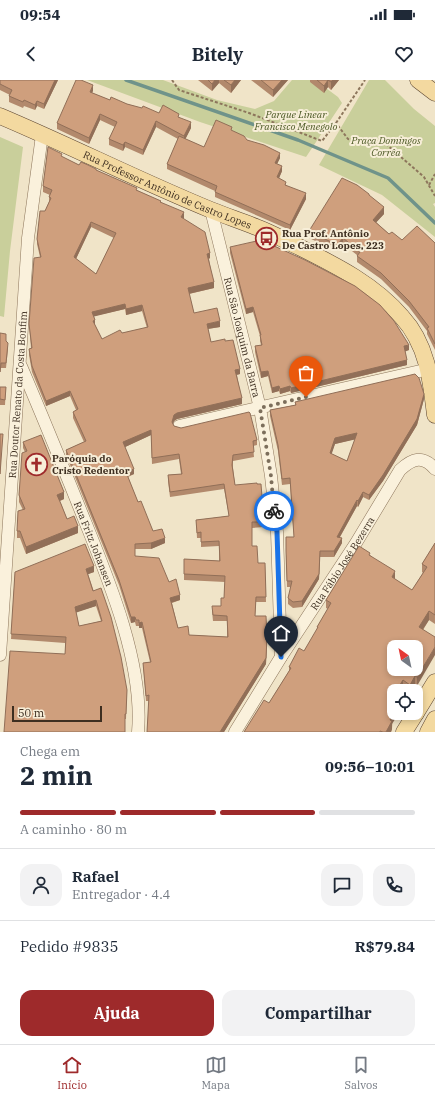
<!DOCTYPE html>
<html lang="pt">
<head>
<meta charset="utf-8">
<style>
  body { margin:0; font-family:"IBM Plex Serif",serif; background:#f2f2f3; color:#1f2937; height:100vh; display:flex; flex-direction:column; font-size:15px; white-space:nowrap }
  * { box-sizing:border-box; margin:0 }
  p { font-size:13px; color:#747a83 }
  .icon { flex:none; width:22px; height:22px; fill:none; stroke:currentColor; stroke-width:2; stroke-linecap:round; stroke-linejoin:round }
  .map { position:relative; height:652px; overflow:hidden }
  .panel { display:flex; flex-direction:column; background:#fff; flex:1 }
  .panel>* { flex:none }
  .needle { width:26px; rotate:327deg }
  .controls { position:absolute; left:387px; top:560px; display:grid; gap:8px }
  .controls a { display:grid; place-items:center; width:36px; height:36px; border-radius:8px; background:#fff; box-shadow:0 2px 6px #0003; font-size:20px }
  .scale { position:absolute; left:12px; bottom:10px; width:90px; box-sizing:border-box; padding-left:4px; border:2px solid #3d2e20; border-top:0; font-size:11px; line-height:14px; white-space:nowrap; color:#3d2e20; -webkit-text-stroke:3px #f7eed8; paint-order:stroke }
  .pin { position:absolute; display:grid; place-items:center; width:34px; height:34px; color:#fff; margin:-41px -17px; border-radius:50% 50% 50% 0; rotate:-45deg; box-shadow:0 0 4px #0007 }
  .pin .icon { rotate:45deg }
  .courier { position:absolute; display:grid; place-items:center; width:40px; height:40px; margin:-20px; border:3px solid #1a73e8; border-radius:50%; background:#fff; color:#222; box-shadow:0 1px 5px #0007 }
  .overview em { font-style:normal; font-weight:700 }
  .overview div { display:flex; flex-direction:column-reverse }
  .overview { display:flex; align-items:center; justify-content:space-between; height:68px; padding:0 20px }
  h1 { font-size:26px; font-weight:700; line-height:30px }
  .bar { display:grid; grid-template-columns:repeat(4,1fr); gap:6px 4px; align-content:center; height:48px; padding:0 20px }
  .bar i { height:5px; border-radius:3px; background:#e0e1e3 }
  .bar .on { background:#9e2a2b }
  .bar p { grid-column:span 4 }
  .line { display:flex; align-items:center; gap:10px; padding:0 20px; border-top:1px solid #e0e1e3 }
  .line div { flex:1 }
  .round { display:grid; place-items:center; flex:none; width:42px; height:42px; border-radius:12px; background:#f2f2f3 }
  .primary-button { display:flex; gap:8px; margin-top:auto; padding:8px 20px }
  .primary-button a { flex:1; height:46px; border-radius:12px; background:#9e2a2b; color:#fff; font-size:16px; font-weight:700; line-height:46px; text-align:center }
  .primary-button a+a { background:#f2f2f3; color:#1f2937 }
  .status { display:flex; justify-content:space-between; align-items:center; height:28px; padding:0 20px; background:#fff; direction:ltr }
  .status svg { height:11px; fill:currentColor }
  header { display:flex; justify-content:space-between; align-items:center; height:52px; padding:0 20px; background:#fff; font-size:18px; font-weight:700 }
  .dock { display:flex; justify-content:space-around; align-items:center; height:56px; border-top:1px solid #e0e1e3; background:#fff; font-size:11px; color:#747a83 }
  .dock a { display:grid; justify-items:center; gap:2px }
  .dock .on { color:#9e2a2b }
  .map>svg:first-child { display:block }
  .green { fill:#c9cf9b }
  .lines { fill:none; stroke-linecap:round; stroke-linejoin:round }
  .stream { stroke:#6f938a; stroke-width:3.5 }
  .minor-casing { stroke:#8d765c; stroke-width:13 }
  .major-casing { stroke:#5b4430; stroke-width:17 }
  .path { stroke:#8d765c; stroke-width:2; stroke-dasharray:3 2; stroke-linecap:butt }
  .minor { stroke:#faf1dc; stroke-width:12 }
  .major { stroke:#f3d9a0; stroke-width:16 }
  .wall { fill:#b2896c; fill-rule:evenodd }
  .shaded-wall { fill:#916f58 }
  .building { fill:#cf9f7d; stroke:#916f58; fill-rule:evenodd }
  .done { stroke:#7c6e5b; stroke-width:4; stroke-dasharray:0 7.2 }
  .route { stroke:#1a73e8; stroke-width:5 }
  .labels { text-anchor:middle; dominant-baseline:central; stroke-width:4; stroke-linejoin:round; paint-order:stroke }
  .park-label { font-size:10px; font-style:italic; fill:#4d5a26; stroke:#f7eed8 }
  .street-label { font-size:10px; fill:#3d2e20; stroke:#f7eed8 }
  .poi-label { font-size:10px; font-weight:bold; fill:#3d2e20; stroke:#f7eed8; text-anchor:start }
</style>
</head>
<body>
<div class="status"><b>09:54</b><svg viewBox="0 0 49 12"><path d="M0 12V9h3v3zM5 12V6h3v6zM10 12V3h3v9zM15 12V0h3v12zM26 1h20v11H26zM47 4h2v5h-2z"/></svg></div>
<header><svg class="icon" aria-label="back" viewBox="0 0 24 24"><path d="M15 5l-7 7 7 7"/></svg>Bitely<svg class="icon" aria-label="heart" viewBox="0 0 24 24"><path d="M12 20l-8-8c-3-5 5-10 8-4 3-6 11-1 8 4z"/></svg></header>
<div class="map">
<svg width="435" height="652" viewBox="0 0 435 652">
  <rect width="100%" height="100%" fill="#f0e4c8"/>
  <path class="green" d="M87,0H163L217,20L255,29L274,21L292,0H315L338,17L342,23L306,77L200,42Z
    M369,0H385L414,29L435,46V123L433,124L435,127V157L382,115L319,85Z
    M0,57L23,67L10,171L4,237L0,236Z"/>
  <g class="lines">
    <path class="stream" d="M126,0L298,60L388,98L435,143"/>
    <defs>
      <g id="minor">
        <path id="s1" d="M211,130L260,328L271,396L277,452L281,577"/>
        <path id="s2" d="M21,286C42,335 62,384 82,434C108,498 144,583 138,652"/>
        <path d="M179,346L429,289"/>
        <path id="s3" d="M0,575L28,158L42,55"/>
        <path id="s4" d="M235,652L281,577L356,463L400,390C413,378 423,375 435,389"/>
      </g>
      <g id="major">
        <path d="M418,0L435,13"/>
        <path id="s5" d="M0,36C71,66 140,101 211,130C226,136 241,141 256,147C270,152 284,160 297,166C335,185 374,204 402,237C427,264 431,300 435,335"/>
        <path d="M416,633L435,602"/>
        <path d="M404,652L416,633"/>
        <path d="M428,652L435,639"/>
      </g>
    </defs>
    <use href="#minor" class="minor-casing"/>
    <use href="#major" class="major-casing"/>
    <path class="path" d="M172,0L179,10L249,33L322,61L336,43L348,59L386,64L424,97L435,116
      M336,43L365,0
      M429,105L435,94"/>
    <use href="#minor" class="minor"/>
    <use href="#major" class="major"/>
  </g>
  <path class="wall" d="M0,0H58L44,29L37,26L35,30L24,26L23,28L9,22V16L10,15L0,10Z
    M198,0H241L231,13L219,3L212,11Z
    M251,0H288L273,17Z
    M310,0H339L331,10L328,7L324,13L310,2Z
    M93,11L92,13L110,20L127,24L159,33L179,37L191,48L185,59L204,67L232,51L247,60L280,78L277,84L282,91L279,98L286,105L306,119L290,150L215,117V111L167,89V84L178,59L156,47L143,75L125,67L123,71L109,65V59L115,47L100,40L89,64L57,49V43Z
    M62,77L79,85L96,90L161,122L184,138L183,139L210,178L209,179L214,208L189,214L194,233L220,247L208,249L211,262L225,261L240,294L237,295L242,324L177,339L174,341L173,344L174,346L181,348L257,360V365L253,366L254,377L233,381V388L235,405L264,442V447L252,448V466L258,483H265L266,522H256L255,536L267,563L266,584L224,652H147L149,621H146L143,583L150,582L142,548H139V546H136L135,542L131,543L119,505L66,375V370L84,362L73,338V332L76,330L70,316L46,326L32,292L29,275V269L31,268L29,244L40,177L37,164V159L45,131L49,122V117L50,115L43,112V106ZM91,147L114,158L96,194L76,179ZM125,229L126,235L142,231L147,248L122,253L102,259L95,245L94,236ZM151,355L152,384L179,379L181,394L168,395V401L170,417L224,409L229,436L196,440L197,458H201V467L219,466V481L184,479V500L225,502L224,518L221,526L212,531L213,541H227V557L189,555L178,548L172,523L180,520L169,502L135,476V469H151L165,463L153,451L138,422L128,397L134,394L125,367Z
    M369,115L384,134L376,142L389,154L402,160L435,163V270L427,254V251L409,227L381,199L357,182V175L343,164L337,171L309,158V151Z
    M230,167L409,270L405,271L407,285L291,313L290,311L280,314L279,311L272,313L268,296L261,298L255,272V266L261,265L260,261V256L253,232L246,234L230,173Z
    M0,253L6,261L8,269L6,288H1Z
    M0,307H6L5,325H0Z
    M424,319L417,345L383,401L369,420L363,417L358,427L357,426L340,457L342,463L334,477H320L319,499L302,527L293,528L288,524V518L291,507H287L286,476L294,457L290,404L282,405L278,371L270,336V330L295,325V322ZM355,359L347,381L331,374L335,364Z
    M23,362L64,419L60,421L67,439L78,453L26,474L20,458H17V451L23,430L19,422V415L25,372L23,368Z
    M435,463V544L429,540L423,550L417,606L415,604L411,611H407L403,608L394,611L392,649L391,652H244L269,623L289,591V587L304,571L317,550V547L328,529L326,528V520L370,475L395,499L412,510L423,493L422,492V484Z
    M15,492H94L88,494L127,610L126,639H125L65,574V563L11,559ZM96,526L101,541L79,546L76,532Z"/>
  <path class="shaded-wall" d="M55,0H58L44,29V24Z
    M215,0H219V3L212,11V4Z
    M235,0H241L231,13V5Z
    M282,0H288L273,17V10Z
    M328,0V7L324,13V6Z
    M333,0H339L331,10V2Z
    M93,5V11L90,17V12Z
    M37,21V26L35,30V25Z
    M100,34V40L89,64V58Z
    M156,41V47L143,75V70Z
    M191,42V48L184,62V56Z
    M125,62V67L123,71V65Z
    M280,73V78L275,88V83Z
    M282,86V91L277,103V97Z
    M306,113V119L290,150V145Z
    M384,127V134L373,146V140Z
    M184,132V138L181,143V137Z
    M91,142V147L74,183V177Z
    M343,158V164L337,171V165Z
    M210,173V178L207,179V174Z
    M214,202V208L188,214V208Z
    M125,224V229L92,237V232Z
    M142,225V231L126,235V229Z
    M253,227V232L246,234V229Z
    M95,240V245L93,246V241Z
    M220,241V247L207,249V244Z
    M409,265V270L404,272V266Z
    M407,280V285L291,313V308Z
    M240,289V294L235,295V290Z
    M268,291V296L261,298V292Z
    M279,306V311L272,313V308Z
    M290,306V311L280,314V309Z
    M70,311V316L46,326V321Z
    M424,314V319L417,345L383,401L369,420V415Z
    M242,318V324L177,339L174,341L172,347V342L174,335L177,333Z
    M151,350V355L123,368V362Z
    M357,353V359L335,364L330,379V373L335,358Z
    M134,389V394L126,397V392Z
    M64,412V419L57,422V415Z
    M363,412V417L358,427V421Z
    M357,420V426L337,462V457Z
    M78,446V453L26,474V467Z
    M165,458V463L151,469V463Z
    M342,458V463L334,477V471Z
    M320,471L319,499L302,527V521Z
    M94,486V492L86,495V489Z
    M395,491V499L392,497Z
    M180,515V520L170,523V518Z
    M96,520V526L75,533V527Z
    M429,531V540L419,555V547Z
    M131,537H135V542L131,543Z
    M142,542V548H139V543Z
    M267,557L266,584L224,652H220Z
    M435,567V575L417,606V597Z
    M415,596V604L411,611H410V605Z
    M403,600V608L401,611H396Z
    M394,614V623L391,619Z
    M394,633H399L392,644V649L391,652H386L390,640Z"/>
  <path class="building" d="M0,0H55L44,24L37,21L35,25L24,20L23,22L9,16L12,10L0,4Z
    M76,0H81L93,5L90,12L110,20L111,17L127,24L142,28L143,26L159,33L163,25L179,34L178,37L191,42L184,56L156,41L143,70L125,62L123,65L109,59L117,42L100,34L89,58L57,43Z
    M208,0H215L212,4Z
    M224,0H235L231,5Z
    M261,0H282L273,10Z
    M317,0H333L331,2L328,0L324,6Z
    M216,40L232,47L231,50L244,56L247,60L264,65L280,73L275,83L282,86L277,97L286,102L285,105L306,113L290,145L215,112L217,106L167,84L179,56L204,67Z
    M48,67L62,74L61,76L79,85L81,82L88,85L96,89V90L137,108L136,110L161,121L160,122L184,132L181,137L205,152L210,173L207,174L214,202L188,208L194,233L217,228L220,241L207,244L211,262L225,259V261L233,260L240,289L235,290L242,318L177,333L174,335L172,342L174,346L181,348L249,332L250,333L257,360L253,361L254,372L233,375L232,385L235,405L257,403V404H261L264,442H252V466H257L258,483H265L266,517H256L255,536H266L267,557L266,578L220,652H147L149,615L146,616L143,583L151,582L142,542L139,543V540H136L135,537H131L119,500L66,370L86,361L73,332L78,329L70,311L46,321L32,286L29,269L32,268L29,244L34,178L41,177L37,159L40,131H45L51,118L49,117L52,110L43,106ZM91,142L116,153L96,194L74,177ZM125,224L126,229L142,225L148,247L122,253L120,250L102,259L93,241L95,240L92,232ZM151,350L152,378L179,374L182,394L168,395L170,412L224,404L229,436L196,440L197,453L201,452V462L219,461L220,481L184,479V494L225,496L224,518H221V526H212L213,535L227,536L228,557L189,555L188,546L178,548L170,518L180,515L176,499L169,502L159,478L135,476V464L151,463L165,458L162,449L153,451L141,421L138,422L126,392L134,389L123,362Z
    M342,98L357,105L369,114V115L384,127L373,140L389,154L392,152L402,160L417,146L435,163V264L427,248L429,247L409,221L381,193L357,176L360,172L343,158L337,165L309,151Z
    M261,160L305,180L355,206L380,225L394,241L409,265L404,266L407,280L291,308L290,306L280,309L279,306L272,308L268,291L261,292L255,266L262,265L260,255H261L253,227L246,229L230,167Z
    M0,253L6,254V261L8,263L6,283H1L0,292Z
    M415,294L419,298L424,314L417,339L383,395L369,415L363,412L358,421L357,420L337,457L342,458L334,471H320L319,494L302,521L293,522L288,518L292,501H287L286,471V457H294L290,398L282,399L278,365L270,330L296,325L295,322ZM357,353L347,381L330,373L335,358Z
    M0,307H6L5,320L0,319Z
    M0,354H3L0,394Z
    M41,355L64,412L57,415L61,424L67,439L74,436L78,446L26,467L20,451H17L18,431L25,429L19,415L22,373L27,371L23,362Z
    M435,463V535L429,531L419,547L435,557V567L417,597L415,596L410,605L403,600L396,611H394V614L391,619L394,621V633L390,640L392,641L386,652H383L380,651V652H244L264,620L269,623L291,588L289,587L299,568L304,571L318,547H317L331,523L326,520L359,466L370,473L369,475L395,491L392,497L412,510L427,487L422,484ZM394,567H416V589H394Z
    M85,464L94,486L86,489L93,511L101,508L111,537L121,577L127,610L126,634H125V652H4L10,571L65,574L66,557L11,554L15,492ZM96,520L102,541L79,546L75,527Z"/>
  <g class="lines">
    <path class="done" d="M274,431L271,396L260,328L306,317"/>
    <path class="route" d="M274,431L277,452L281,577"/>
  </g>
  <defs>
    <symbol id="bus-ring" viewBox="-11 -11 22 22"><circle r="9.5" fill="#f7eed8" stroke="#9e2a2b" stroke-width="1.5"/><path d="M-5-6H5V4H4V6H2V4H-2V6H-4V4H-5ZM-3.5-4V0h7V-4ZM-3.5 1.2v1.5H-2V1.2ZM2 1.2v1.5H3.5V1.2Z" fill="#9e2a2b"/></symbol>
    <symbol id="church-ring" viewBox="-11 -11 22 22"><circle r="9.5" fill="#f7eed8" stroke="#9e2a2b" stroke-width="1.5"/><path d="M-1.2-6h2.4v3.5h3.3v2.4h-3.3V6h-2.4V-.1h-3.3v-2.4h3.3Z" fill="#9e2a2b"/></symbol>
  </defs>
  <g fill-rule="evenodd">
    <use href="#bus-ring" x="254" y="146" width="25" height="25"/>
    <use href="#church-ring" x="24" y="372" width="25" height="25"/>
  </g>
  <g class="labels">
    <g class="park-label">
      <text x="296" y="34">Parque Linear<tspan x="296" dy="12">Francisco Menegolo</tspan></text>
      <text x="386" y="60">Praça Domingos<tspan x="386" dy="12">Corrêa</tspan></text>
    </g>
    <g class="street-label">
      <text stroke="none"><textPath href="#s5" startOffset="183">Rua Professor Antônio de Castro Lopes</textPath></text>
      <text stroke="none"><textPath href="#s1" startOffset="131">Rua São Joaquim da Barra</textPath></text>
      <text stroke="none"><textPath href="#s3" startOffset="261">Rua Doutor Renato da Costa Bonfim</textPath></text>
      <text stroke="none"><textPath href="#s2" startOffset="192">Rua Fritz Johansen</textPath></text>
      <text stroke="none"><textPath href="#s4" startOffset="200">Rua Fábio José Bezerra</textPath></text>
    </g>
    <g class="poi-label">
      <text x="282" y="153">Rua Prof. Antônio<tspan x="282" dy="12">De Castro Lopes, 223</tspan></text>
      <text x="52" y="378">Paróquia do<tspan x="52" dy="12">Cristo Redentor</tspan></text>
    </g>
  </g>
</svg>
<div class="controls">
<a><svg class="needle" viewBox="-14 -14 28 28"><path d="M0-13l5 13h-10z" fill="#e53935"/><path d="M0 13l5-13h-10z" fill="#747a83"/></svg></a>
<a><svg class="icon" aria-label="locate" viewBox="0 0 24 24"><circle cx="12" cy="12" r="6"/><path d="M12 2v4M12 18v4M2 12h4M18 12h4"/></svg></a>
</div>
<div class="scale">50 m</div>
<div class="pin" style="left:306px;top:317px;background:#ea580c"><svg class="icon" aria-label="bag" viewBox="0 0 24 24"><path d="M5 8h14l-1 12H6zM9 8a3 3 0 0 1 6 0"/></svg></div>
<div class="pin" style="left:281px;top:577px;background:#1f2937"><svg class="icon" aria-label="home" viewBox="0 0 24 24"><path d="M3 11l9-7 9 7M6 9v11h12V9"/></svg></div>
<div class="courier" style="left:274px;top:431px"><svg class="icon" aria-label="bike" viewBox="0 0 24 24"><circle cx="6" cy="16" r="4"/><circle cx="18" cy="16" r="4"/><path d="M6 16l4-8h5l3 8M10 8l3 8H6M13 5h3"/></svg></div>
</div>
<section class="panel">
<div class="overview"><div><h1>2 min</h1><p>Chega em</p></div><em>09:56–10:01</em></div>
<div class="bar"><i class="on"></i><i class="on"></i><i class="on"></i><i></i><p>A caminho · 80 m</p></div>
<div class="line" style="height:72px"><a class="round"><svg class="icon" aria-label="person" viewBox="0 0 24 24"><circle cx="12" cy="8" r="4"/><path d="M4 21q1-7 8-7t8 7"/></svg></a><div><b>Rafael</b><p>Entregador · 4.4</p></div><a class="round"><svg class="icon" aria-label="chat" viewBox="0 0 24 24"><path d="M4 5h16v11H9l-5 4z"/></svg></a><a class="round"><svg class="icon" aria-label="phone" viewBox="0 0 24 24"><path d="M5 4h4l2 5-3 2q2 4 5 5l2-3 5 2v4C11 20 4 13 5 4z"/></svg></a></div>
<div class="line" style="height:52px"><div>Pedido #9835</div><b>R$79.84</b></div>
<div class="primary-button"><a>Ajuda</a><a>Compartilhar</a></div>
</section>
<nav class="dock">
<a class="on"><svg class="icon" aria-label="home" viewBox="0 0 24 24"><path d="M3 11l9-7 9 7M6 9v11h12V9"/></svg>Início</a>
<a><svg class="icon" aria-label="map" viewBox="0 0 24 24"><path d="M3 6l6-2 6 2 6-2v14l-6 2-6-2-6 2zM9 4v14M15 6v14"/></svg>Mapa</a>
<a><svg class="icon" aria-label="saved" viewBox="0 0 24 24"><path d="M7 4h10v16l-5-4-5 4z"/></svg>Salvos</a>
</nav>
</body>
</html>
